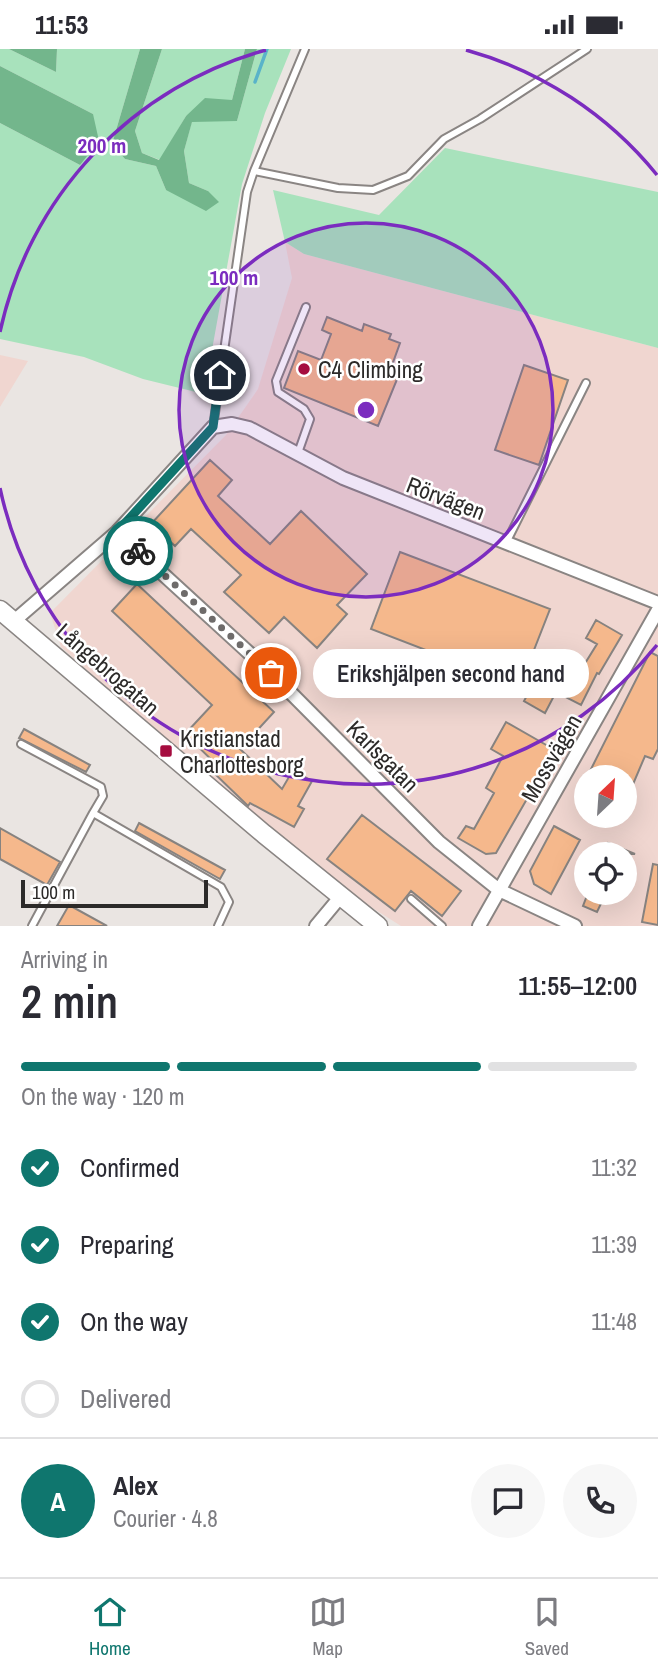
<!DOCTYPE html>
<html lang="en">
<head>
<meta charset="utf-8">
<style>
  body { margin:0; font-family:"Archivo Narrow",sans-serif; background:#f7f7f7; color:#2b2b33; height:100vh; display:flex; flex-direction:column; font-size:26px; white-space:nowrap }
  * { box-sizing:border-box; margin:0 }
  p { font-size:23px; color:#7c7c81 }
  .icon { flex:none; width:38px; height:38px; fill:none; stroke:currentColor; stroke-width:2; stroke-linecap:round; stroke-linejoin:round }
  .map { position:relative; height:877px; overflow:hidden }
  .drawer { display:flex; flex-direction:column; background:#fff; flex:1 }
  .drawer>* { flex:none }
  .needle { width:46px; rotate:25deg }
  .buttons { position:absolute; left:574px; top:716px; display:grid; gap:14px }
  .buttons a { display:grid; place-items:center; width:63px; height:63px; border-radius:50%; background:#fff; box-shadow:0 7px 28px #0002; font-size:35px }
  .scale { position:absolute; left:21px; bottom:18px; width:187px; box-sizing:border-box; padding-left:7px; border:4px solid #2c2a29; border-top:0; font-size:19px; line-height:24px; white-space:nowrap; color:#2c2a29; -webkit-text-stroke:5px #fff; paint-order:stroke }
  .pin { position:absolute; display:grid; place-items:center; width:60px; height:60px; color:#fff; margin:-30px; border:4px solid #fff; border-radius:50%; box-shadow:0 2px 7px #0007 }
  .courier { position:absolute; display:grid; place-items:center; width:70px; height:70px; margin:-35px; border:5px solid #0f766e; border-radius:50%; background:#fff; color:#222; box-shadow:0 2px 9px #0007 }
  .bubble { position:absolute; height:49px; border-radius:24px; background:#fff; box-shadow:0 7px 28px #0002; font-size:23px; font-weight:600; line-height:49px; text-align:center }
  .summary em { font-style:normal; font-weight:600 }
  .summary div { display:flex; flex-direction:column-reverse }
  .summary { display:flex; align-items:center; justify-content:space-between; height:119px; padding:0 21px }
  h1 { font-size:46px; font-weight:600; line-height:52px }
  .bar { display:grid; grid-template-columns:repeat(4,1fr); gap:10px 7px; align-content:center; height:84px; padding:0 21px }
  .bar i { height:9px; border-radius:5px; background:#e1e1e2 }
  .bar .selected { background:#0f766e }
  .bar p { grid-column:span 4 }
  .line { display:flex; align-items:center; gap:18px; padding:0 21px; border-top:2px solid #e1e1e2 }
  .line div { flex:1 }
  .round { display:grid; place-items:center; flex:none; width:74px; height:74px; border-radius:37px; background:#f7f7f7 }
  ol { padding:0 21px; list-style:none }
  li { display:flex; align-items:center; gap:21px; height:77px }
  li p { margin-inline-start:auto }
  li .icon { padding:7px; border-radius:50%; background:#0f766e; color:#fff; stroke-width:4 }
  li:last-child { color:#7c7c81 }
  li i { width:38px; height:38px; border:4px solid #e1e1e2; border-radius:50% }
  .status { display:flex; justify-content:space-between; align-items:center; height:49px; padding:0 35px; background:#fff; direction:ltr }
  .status svg { height:19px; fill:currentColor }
  .tab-bar { display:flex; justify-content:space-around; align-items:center; height:98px; border-top:2px solid #e1e1e2; background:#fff; font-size:19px; color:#7c7c81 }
  .tab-bar a { display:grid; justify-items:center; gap:4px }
  .tab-bar .selected { color:#0f766e }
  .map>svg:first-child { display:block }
  .industrial { fill:#f0d6d0; fill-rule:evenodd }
  .green { fill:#a8e2bc }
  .forest { fill:#73b68c }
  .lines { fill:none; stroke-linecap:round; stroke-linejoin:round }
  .stream { stroke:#59b3c9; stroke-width:3.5 }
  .building { fill:#f5b88c; stroke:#878380; stroke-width:2 }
  .lane-casing { stroke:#8a8583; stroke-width:10 }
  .street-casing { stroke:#8a8583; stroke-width:16 }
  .secondary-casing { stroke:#8a8583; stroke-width:21 }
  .lane { stroke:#fff; stroke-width:6 }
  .street { stroke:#fff; stroke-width:12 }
  .secondary { stroke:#fff; stroke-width:18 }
  .done { stroke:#6e6b6a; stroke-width:7; stroke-dasharray:0 12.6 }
  .route { stroke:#0f766e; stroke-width:9 }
  .ring { fill:none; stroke:#7b2cbf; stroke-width:3.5 }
  .poi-dot { fill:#a50c3f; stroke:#fff; stroke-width:2.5 }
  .labels { text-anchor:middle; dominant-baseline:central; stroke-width:5; stroke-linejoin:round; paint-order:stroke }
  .poi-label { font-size:23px; fill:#2c2a29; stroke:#fff; text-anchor:start }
  .street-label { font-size:23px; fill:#2c2a29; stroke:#fff }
  .centre { fill:#7b2cbf; stroke:#fff; stroke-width:3.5 }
  .ring-label { font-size:21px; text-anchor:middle; font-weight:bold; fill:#7b2cbf; stroke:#fff; stroke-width:5; stroke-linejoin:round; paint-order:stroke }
</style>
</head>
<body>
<div class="status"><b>11:53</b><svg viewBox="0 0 49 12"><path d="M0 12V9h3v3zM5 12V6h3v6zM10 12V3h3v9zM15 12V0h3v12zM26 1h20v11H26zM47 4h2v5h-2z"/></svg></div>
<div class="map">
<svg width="658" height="877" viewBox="0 0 658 877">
  <rect width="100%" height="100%" fill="#eae5e2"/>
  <path class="industrial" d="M285,193L304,205L658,299V877H401L360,851L244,761L61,598L50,564L226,386L258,340L292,229ZM586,728H625V766H586ZM586,805H625V844H586Z
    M0,306L28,312L0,358Z"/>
  <path class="green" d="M0,0H9L56,23L57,0H140L112,95L125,110L156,117L166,141L208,142L189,134L184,102L192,72H237L257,0H291L265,64L242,135L204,345L143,330L84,308L0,290V74L80,116L93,65L0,17Z
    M162,0H245L232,51L186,67L160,111L142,104L135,82Z
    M445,99L658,143V299L304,205L285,193L273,141L379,166Z"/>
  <path class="forest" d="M9,0H57L56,23Z
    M140,0H162L135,82L142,104L159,111L186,67L205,49L232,51L245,0H257L237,72L192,73L184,102L189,134L208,142L219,153L206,162L166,141L156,117L125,110L112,95Z
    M0,17L93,65L99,92L80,116L0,74Z"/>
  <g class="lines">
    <path class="stream" d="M255,33L267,0"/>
  </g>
  <path class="building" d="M327,268L362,282L364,275L391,285L389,290L400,294L391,319L400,323L378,377L284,339L298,302L321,311L331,285L322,281Z
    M524,316L568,331L539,416L495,401Z
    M210,411L232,431L218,447L270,495L301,462L367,525L337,556L347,565L317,599L284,568L269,584L224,543L241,526L191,480L175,497L151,475Z
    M400,503L550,560L534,601L579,624L597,595L586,589L596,571L622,586L599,625L597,624L581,656L556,643L545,664L524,652L530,641L371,580Z
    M137,535L274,663L240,700L282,740L293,721L312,732L298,757L304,760L294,778L250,754L248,757L245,754L215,725L220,719L185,685L212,656L112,562Z
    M650,603L658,607V700L653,710L645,707L625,754V728H587Z
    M506,673L555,701L496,804L486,805L458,789L466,777L474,780L494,744L486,739L503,707L491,700Z
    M24,680L90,716L86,723L19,689Z
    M362,766L461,842L442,867L411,842L395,862L327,810Z
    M139,774L225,821L220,830L135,782Z
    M554,777L580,791L551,845L534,835L530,822Z
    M0,779L60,813L47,836L0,810Z
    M608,794L635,805H604Z
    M653,815L658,816V876L642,873Z
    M588,844H606L597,863L583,857Z
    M69,856L107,877H57Z"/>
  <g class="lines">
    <defs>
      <path id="lane" d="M254,122L305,0
        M213,378L247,143L254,122L338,139L373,141L408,127L444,90L480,70L587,0
        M298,404L310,370L304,360L278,343L276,332L306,258
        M506,494L586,334
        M21,695L101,738L103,747L93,764L221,838L229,853L218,877
        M411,850L442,877
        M32,877L93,764"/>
      <path id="street" d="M117,483L271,624L439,793L499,841L575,877
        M14,572L117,483L213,378L232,375L249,379L343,429L658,554
        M316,877L341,847
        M479,877L658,561"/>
      <path id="secondary" d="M0,561L264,785L378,877"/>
    </defs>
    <use href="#lane" class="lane-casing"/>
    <use href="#street" class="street-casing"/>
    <use href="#secondary" class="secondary-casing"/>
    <use href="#lane" class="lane"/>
    <use href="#street" class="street"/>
    <use href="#secondary" class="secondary"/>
  </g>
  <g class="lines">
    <path class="done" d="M138,502L271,624"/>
    <path class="route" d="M138,502L117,483L213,378L220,326"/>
  </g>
  <circle cx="366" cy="361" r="187" fill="#7b2cbf" fill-opacity=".12"/>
  <g class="ring">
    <circle cx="366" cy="361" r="187"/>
    <path d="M657 596A374 374 0 0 1 0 439M0 283A374 374 0 0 1 266 1M466 1A374 374 0 0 1 657 126"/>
  </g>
  <g class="poi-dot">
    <circle cx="304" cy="320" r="7"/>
    <rect x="159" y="695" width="14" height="14" rx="3.5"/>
  </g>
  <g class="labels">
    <g class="poi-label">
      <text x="318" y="320">C4 Climbing</text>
      <text x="180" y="689">Kristianstad<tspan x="180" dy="26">Charlottesborg</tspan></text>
    </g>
    <g class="street-label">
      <text transform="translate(446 449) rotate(21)">Rörvägen</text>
      <text transform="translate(108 620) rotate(41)">Långebrogatan</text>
      <text transform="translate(383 707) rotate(45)">Karlsgatan</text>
      <text transform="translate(551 709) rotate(-60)">Mossvägen</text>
    </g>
  </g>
  <circle cx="366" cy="361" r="10" class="centre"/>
  <g class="ring-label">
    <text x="102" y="104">200 m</text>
    <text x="234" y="236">100 m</text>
  </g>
</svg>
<div class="buttons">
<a><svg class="needle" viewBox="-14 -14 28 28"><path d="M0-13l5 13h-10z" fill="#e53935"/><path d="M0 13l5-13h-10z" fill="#7c7c81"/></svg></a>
<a><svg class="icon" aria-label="locate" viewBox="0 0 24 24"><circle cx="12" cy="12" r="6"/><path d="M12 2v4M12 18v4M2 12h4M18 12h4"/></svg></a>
</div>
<div class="scale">100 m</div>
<div class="pin" style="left:271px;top:624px;background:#ea580c"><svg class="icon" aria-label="bag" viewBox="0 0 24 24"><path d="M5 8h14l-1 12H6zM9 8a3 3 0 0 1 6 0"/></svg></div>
<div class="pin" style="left:220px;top:326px;background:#1f2937"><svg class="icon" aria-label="home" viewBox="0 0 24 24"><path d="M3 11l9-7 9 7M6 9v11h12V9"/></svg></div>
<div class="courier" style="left:138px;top:502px"><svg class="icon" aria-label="bike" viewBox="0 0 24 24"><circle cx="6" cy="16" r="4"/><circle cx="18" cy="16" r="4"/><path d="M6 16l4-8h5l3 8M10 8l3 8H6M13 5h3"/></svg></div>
<div class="bubble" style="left:313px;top:600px;width:276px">Erikshjälpen second hand</div>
</div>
<section class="drawer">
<div class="summary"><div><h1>2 min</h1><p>Arriving in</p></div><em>11:55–12:00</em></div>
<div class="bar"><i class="selected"></i><i class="selected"></i><i class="selected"></i><i></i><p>On the way · 120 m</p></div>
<ol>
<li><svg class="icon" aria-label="check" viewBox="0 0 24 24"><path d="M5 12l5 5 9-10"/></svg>Confirmed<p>11:32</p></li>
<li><svg class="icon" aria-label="check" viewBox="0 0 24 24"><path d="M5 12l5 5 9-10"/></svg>Preparing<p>11:39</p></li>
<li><svg class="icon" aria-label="check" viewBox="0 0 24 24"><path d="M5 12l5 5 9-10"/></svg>On the way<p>11:48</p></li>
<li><i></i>Delivered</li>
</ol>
<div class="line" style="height:126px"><b class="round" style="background:#0f766e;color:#fff">A</b><div><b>Alex</b><p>Courier · 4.8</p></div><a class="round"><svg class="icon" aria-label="chat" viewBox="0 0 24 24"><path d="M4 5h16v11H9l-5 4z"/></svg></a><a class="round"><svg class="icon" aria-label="phone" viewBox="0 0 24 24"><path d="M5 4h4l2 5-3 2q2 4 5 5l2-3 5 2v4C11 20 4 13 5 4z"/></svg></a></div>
</section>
<nav class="tab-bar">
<a class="selected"><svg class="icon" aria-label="home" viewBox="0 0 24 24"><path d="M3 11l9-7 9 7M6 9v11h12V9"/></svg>Home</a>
<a><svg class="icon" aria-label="map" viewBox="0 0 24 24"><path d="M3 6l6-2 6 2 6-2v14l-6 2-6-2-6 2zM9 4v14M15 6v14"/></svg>Map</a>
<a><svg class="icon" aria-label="saved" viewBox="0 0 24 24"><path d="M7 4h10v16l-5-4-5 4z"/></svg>Saved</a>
</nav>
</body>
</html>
